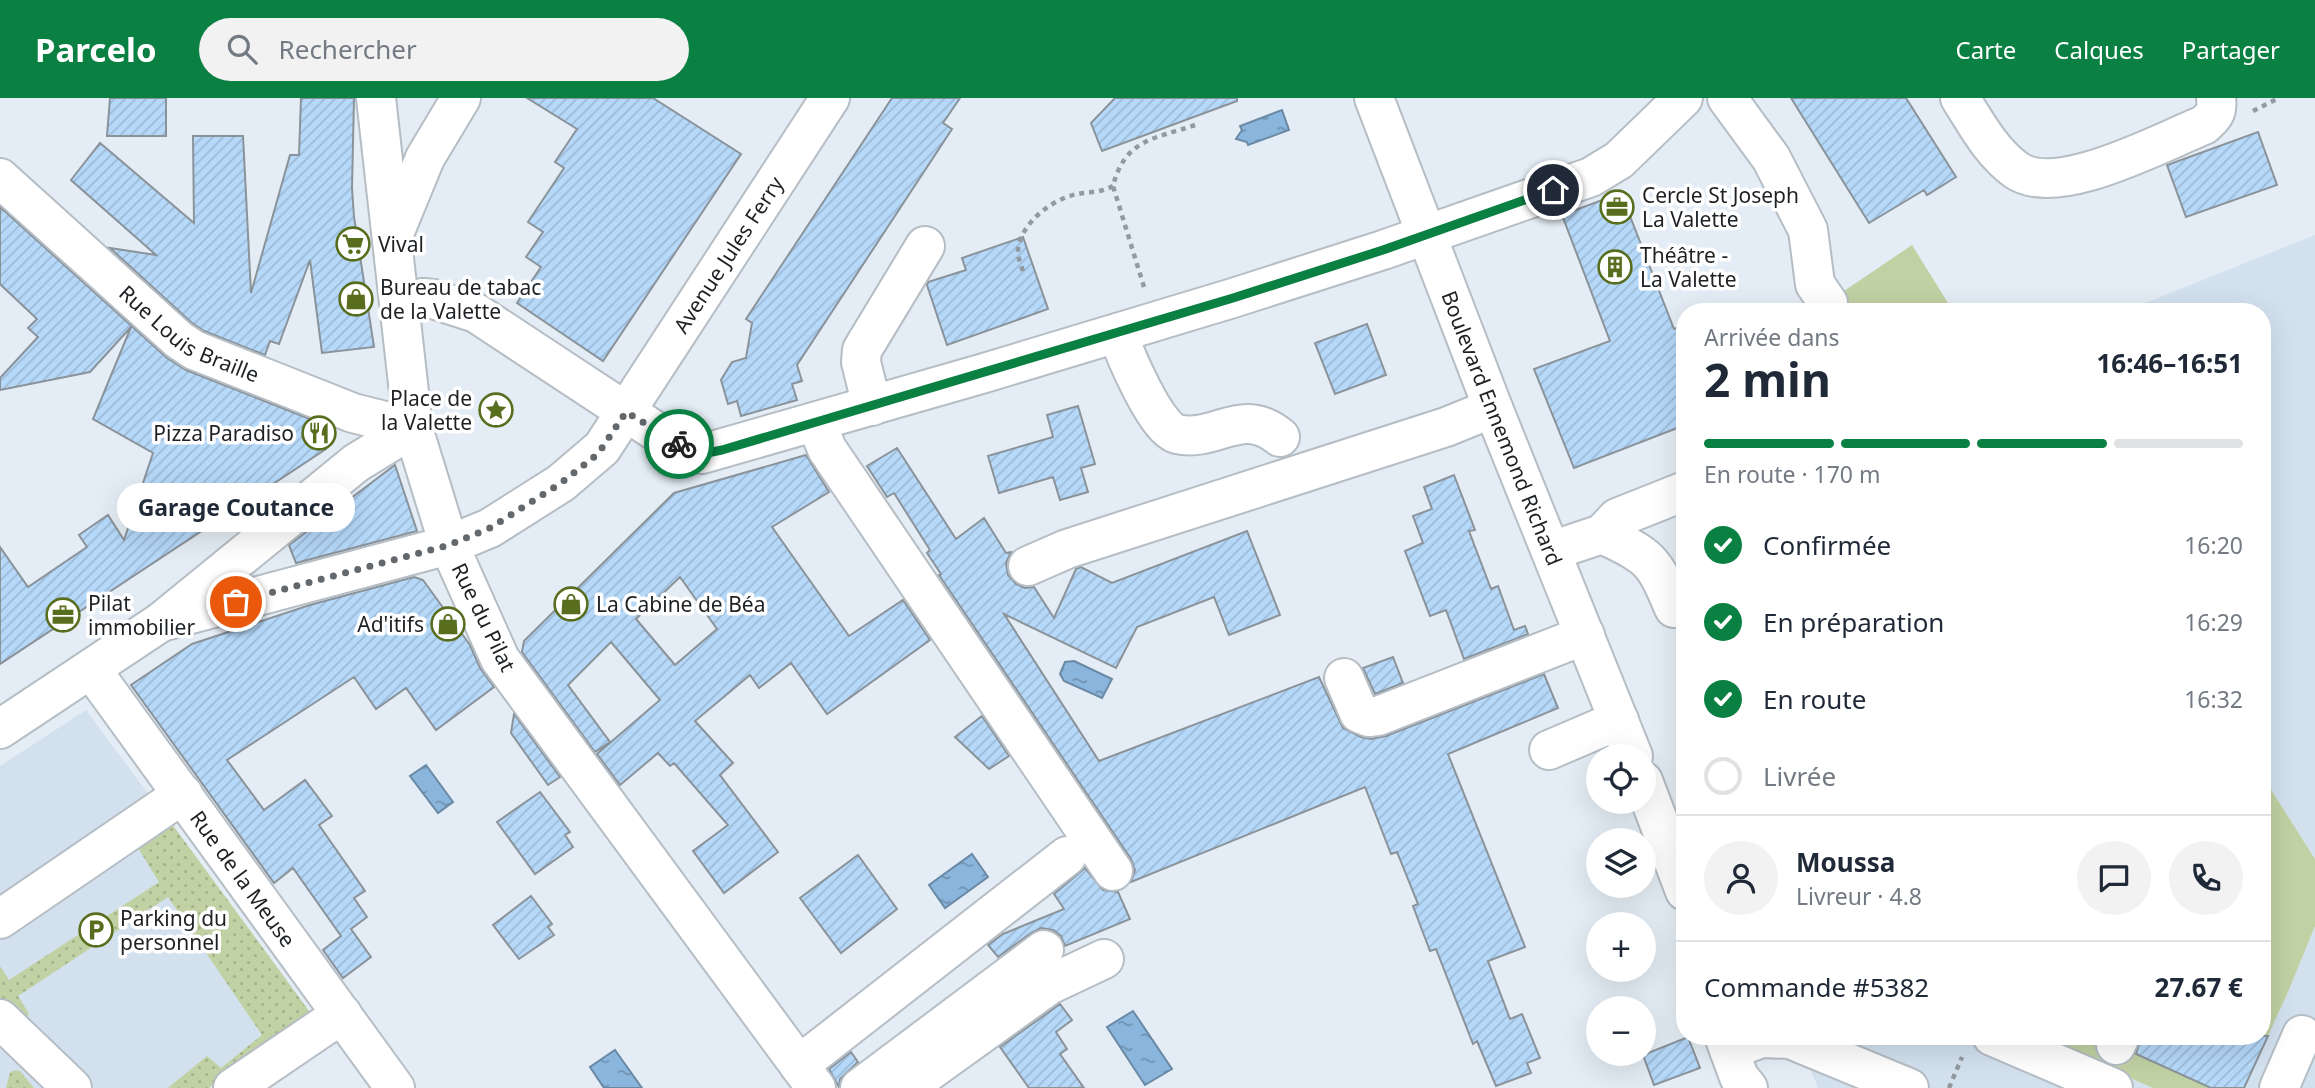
<!DOCTYPE html>
<html lang="fr">
<head>
<meta charset="utf-8">
<style>
  body { margin:0; font-family:"Noto Sans",sans-serif; background:#f2f2f3; color:#1f2937; height:100vh; display:flex; flex-direction:column; font-size:26px; white-space:nowrap }
  * { box-sizing:border-box; margin:0 }
  p { font-size:23px; color:#747a83 }
  .icon { flex:none; width:38px; height:38px; fill:none; stroke:currentColor; stroke-width:2; stroke-linecap:round; stroke-linejoin:round }
  .map { position:relative; flex:1; overflow:hidden }
  .details { position:absolute; left:1676px; top:205px; width:595px; height:742px; display:flex; flex-direction:column; background:#fff; border-radius:28px; box-shadow:0 7px 28px #0002 }
  .details>* { flex:none }
  .tools { position:absolute; left:1586px; top:646px; display:grid; gap:14px }
  .tools a { display:grid; place-items:center; width:70px; height:70px; border-radius:50%; background:#fff; box-shadow:0 7px 28px #0002; font-size:35px }
  .pin { position:absolute; display:grid; place-items:center; width:60px; height:60px; color:#fff; margin:-30px; border:4px solid #fff; border-radius:50%; box-shadow:0 2px 7px #0007 }
  .courier { position:absolute; display:grid; place-items:center; width:70px; height:70px; margin:-35px; border:5px solid #0b8043; border-radius:50%; background:#fff; color:#222; box-shadow:0 2px 9px #0007 }
  .bubble { position:absolute; height:49px; border-radius:24px; background:#fff; box-shadow:0 7px 28px #0002; font-size:23px; font-weight:700; line-height:49px; text-align:center }
  .head em { font-style:normal; font-weight:700 }
  .head div { display:flex; flex-direction:column-reverse }
  .head { display:flex; align-items:center; justify-content:space-between; height:119px; padding:0 28px }
  h1 { font-size:46px; font-weight:700; line-height:52px }
  .bar { display:grid; grid-template-columns:repeat(4,1fr); gap:10px 7px; align-content:center; height:84px; padding:0 28px }
  .bar i { height:9px; border-radius:5px; background:#e0e1e3 }
  .bar .current { background:#0b8043 }
  .bar p { grid-column:span 4 }
  .line { display:flex; align-items:center; gap:18px; padding:0 28px; border-top:2px solid #e0e1e3 }
  .line div { flex:1 }
  .round { display:grid; place-items:center; flex:none; width:74px; height:74px; border-radius:37px; background:#f2f2f3 }
  ol { padding:0 28px; list-style:none }
  li { display:flex; align-items:center; gap:21px; height:77px }
  li p { margin-inline-start:auto }
  li .icon { padding:7px; border-radius:50%; background:#0b8043; color:#fff; stroke-width:4 }
  li:last-child { color:#747a83 }
  li i { width:38px; height:38px; border:4px solid #e0e1e3; border-radius:50% }
  header { display:flex; align-items:center; gap:42px; box-sizing:border-box; height:98px; padding:0 35px; background:#0b8043; color:#fff }
  header strong { font-size:33px }
  nav { display:flex; gap:38px; margin-inline-start:auto; font-size:24px }
  .search { width:490px; height:63px; background:#f2f2f3; display:flex; align-items:center; gap:18px; box-sizing:border-box; padding:0 24px; border-radius:38px; color:#747a83; font-size:26px }
  .map>svg:first-child { display:block }
  .built { fill:#d3e1ef }
  .grass { fill:url(#grass-dots) }
  .park { fill:#c0d1a3 }
  .water { fill:url(#water-ripples); stroke:#6a89a5; stroke-width:2 }
  .building { fill:url(#building-hatch); stroke:#8b939a; stroke-width:2; fill-rule:evenodd }
  .lines { fill:none; stroke-linecap:round; stroke-linejoin:round }
  .minor-casing { stroke:#b5bdc5; stroke-width:42 }
  .major-casing { stroke:#b5bdc5; stroke-width:42 }
  .path { stroke:#92999f; stroke-width:4.5; stroke-dasharray:5 5; stroke-linecap:butt }
  .minor { stroke:#fff; stroke-width:38 }
  .major { stroke:#fff; stroke-width:38 }
  .done { stroke:#63686d; stroke-width:7; stroke-dasharray:0 12.6 }
  .route { stroke:#0b8043; stroke-width:9 }
  .labels { text-anchor:middle; dominant-baseline:central; stroke-width:7; stroke-linejoin:round; paint-order:stroke }
  .poi-label { font-size:21px; fill:#1e2124; stroke:#fff; text-anchor:start }
  .street-label { font-size:21px; fill:#1e2124; stroke:#fff }
</style>
</head>
<body>
<header>
<strong>Parcelo</strong>
<div class="search"><svg class="icon" aria-label="search" viewBox="0 0 24 24"><circle cx="10" cy="10" r="6"/><path d="M15 15l6 6"/></svg>Rechercher</div>
<nav><a>Carte</a><a>Calques</a><a>Partager</a></nav>
</header>
<div class="map">
<svg width="2315" height="990" viewBox="0 0 2315 990">
  <defs>
    <pattern id="grass-dots" width="8" height="8" patternUnits="userSpaceOnUse" patternTransform="scale(1.75)"><rect width="8" height="8" fill="#c0d1a3"/><path d="M2 2h.1M6 6h.1" fill="none" stroke="#a5b38c" stroke-width="1.8" stroke-linecap="round"/></pattern>
    <pattern id="water-ripples" width="26" height="14" patternUnits="userSpaceOnUse" patternTransform="scale(1.75)"><rect width="26" height="14" fill="#8ab5dc"/><path d="M2 4q2-2 4 0t4 0M15 11q2-2 4 0t4 0" fill="none" stroke="#7093b2"/></pattern>
    <pattern id="building-hatch" width="6" height="6" patternUnits="userSpaceOnUse" patternTransform="scale(1.75)"><rect width="6" height="6" fill="#b6d9fa"/><path d="M-1 1l2-2M0 6l6-6M5 7l2-2" fill="none" stroke="#9cbad6"/></pattern>
  </defs>
  <rect width="100%" height="100%" fill="#e4edf5"/>
  <path class="built" d="M2315,137V761L2263,679V214H2123Z
    M86,612L312,917L209,990H0V668Z
    M2315,828V990H2244L2288,894Z
    M1797,938H2033L2153,990H1818Z"/>
  <path class="grass" d="M172,726L312,917L209,990H168L207,958L221,970L262,937L168,799L18,898L29,916L26,919L0,901V868L9,882L159,784L136,747Z
    M16,972L20,973L34,990H6L10,974Z"/>
  <path class="park" d="M1912,147L1953,213L1813,214Z
    M2263,679L2315,761V828L2288,894L2244,990H2153L2033,938H2263Z"/>
  <path class="water" d="M1282,12L1289,32L1248,47L1247,44L1236,41L1242,32L1240,28Z
    M1074,563L1112,581L1102,600L1064,583L1060,576L1065,564Z
    M426,667L453,704L438,715L410,678Z
    M972,756L988,779L945,810L929,787Z
    M1133,913L1172,971L1145,987L1107,929Z
    M615,952L642,990H604L590,969Z"/>
  <path class="building" d="M110,0H166V38H107Z
    M301,0H354L352,90L354,119L374,249L322,255L310,162L279,246L270,243L265,257L204,233L192,225L110,150L156,157L71,82L100,45L194,125L193,38H243L251,195L290,57H299Z
    M527,0H653L741,56L603,263L517,205L541,169L526,159L543,134L528,124L564,70L555,64L577,31Z
    M892,0H960L943,25L952,31L797,267L802,283L792,286L797,302L741,318L737,303L728,306L721,282L732,264L746,260L752,225L746,221Z
    M1115,0H1237V3L1102,53L1091,25Z
    M1791,0H1906L1956,79L1927,97L1924,92L1869,125Z
    M2258,34L2277,87L2186,119L2167,67Z
    M1621,95L1674,231L1685,227V327L1574,370L1534,271L1610,243L1562,117Z
    M0,109L167,260L186,272L325,327L326,351L0,566V449L28,489L87,449L79,437L108,417L124,442L153,355L93,321L131,229L90,274L0,292V280L38,239L28,230L37,221L0,186Z
    M1023,139L1048,211L947,247L927,187L928,184L966,172L962,160Z
    M1367,226L1386,277L1335,296L1315,245Z
    M1078,308L1095,366L1081,370L1088,394L1060,402L1053,379L999,395L988,358L1053,339L1047,317Z
    M897,350L956,441L984,420L1006,455L1011,454L1006,465L1008,477L1016,486L1025,490L1034,489L1054,520L1076,471L1081,469L1112,485L1247,433L1280,517L1229,537L1214,499L1137,529L1116,570L1004,516L1099,663L1319,579L1343,630L1361,639L1371,641L1386,638L1544,576L1558,610L1448,656L1525,849L1488,863L1510,921L1522,916L1540,960L1527,965L1531,975L1496,988L1477,943L1473,946L1436,851L1430,853L1413,808L1418,806L1397,754L1391,756L1365,689L1131,784L1135,772L1131,761L939,477L941,476L927,455L930,452L894,395L887,399L867,368Z
    M806,357L829,394L772,429L849,538L903,502L930,542L827,616L791,565L759,590L750,577L695,623L733,665L720,677L778,754L724,795L693,753L728,727L674,665L670,668L658,655L620,687L597,656L660,602L611,544L568,587L610,644L595,654L522,554L524,543L674,395ZM680,479L717,531L675,567L636,521Z
    M395,367L417,433L296,465L289,447Z
    M1454,377L1475,432L1469,433L1491,491L1498,488L1514,532L1525,528L1528,536L1464,561L1446,512L1430,518L1405,453L1423,445L1413,418L1432,411L1424,389Z
    M414,479L423,482L470,547L480,570L494,589L436,632L406,590L376,611L354,579L227,662L264,712L305,682L332,718L319,727L365,793L354,800L367,819L351,831L371,859L343,880L323,852L341,838L293,770L274,785L131,587L192,546L310,507Z
    M1393,559L1403,585L1375,596L1363,570Z
    M514,616L560,679L548,687L511,635Z
    M982,618L1009,658L989,671L955,639Z
    M540,694L570,734L565,737L573,749L535,776L497,724Z
    M858,757L897,811L841,855L800,800Z
    M1085,770L1103,792L1118,794L1130,821L1065,848L1061,838L1053,832L1041,830L1031,835L998,859L988,847L1003,836L1064,811L1054,796Z
    M531,798L552,826L548,829L554,837L519,861L493,827Z
    M1060,906L1072,922L1056,934L1067,951L1060,956L1084,990H1029L1000,949Z
    M2141,938H2268L2244,990H2211L2136,956Z
    M1688,939L1700,970L1654,987L1643,957Z
    M851,954L858,964L840,981L839,989L829,971Z"/>
  <g class="lines">
    <defs>
      <g id="minor">
        <path id="s1" d="M1374,0L1493,310L1633,658"/>
        <path d="M1727,0L1771,60L1808,132L1815,186L1828,205"/>
        <path d="M1960,0C1976,25 1991,54 2016,72C2057,101 2161,44 2204,27C2214,18 2218,14 2216,0"/>
        <path id="s2" d="M0,80L179,242L194,252L353,315L413,330"/>
        <path d="M393,138L425,60L461,0"/>
        <path d="M400,209L423,200L433,201L476,215L672,344L702,356L981,276L1233,200L1383,152L1591,79L1619,62L1683,0"/>
        <path d="M1118,235C1124,255 1156,331 1177,336C1217,345 1241,307 1280,339"/>
        <path d="M872,308L861,264L862,252L925,148"/>
        <path d="M816,324L827,351L1113,773"/>
        <path d="M1602,436C1650,459 1653,460 1674,510"/>
        <path d="M1551,453L1602,436L1617,420L1685,393"/>
        <path d="M1028,468L1067,451L1446,329L1493,310"/>
        <path d="M161,524L449,447L413,330L376,0"/>
        <path id="s3" d="M91,571L395,990"/>
        <path d="M1344,580L1359,615L1369,619L1378,618L1585,537"/>
        <path d="M0,631L161,524L356,365L413,330"/>
        <path d="M1549,652L1619,622"/>
        <path d="M1643,683L1685,793"/>
        <path d="M0,821L183,696"/>
        <path d="M0,921L72,990"/>
        <path d="M1724,938L1739,979L1748,990"/>
        <path d="M1992,938L2113,990"/>
        <path d="M2116,947L2120,938"/>
        <path d="M1729,952L1762,940L1790,941L1909,990"/>
        <path d="M799,967L1067,758"/>
        <path d="M233,990L342,916"/>
        <path d="M860,990L1044,852"/>
        <path d="M906,990L1049,887L1104,861"/>
        <path d="M2279,990L2302,937"/>
      </g>
      <g id="major">
        <path id="s4" d="M816,990L500,561L449,447L490,430L561,385L602,350L830,0"/>
      </g>
    </defs>
    <use href="#minor" class="minor-casing"/>
    <use href="#major" class="major-casing"/>
    <path class="path" d="M2253,13L2279,0
      M1023,173C1020,164 1016,156 1019,146C1024,125 1049,104 1070,98C1084,93 1099,96 1113,88
      M1144,189L1113,88C1125,41 1154,41 1195,27
      M1949,990L1962,959"/>
    <use href="#minor" class="minor"/>
    <use href="#major" class="major"/>
  </g>
  <g class="lines">
    <path class="done" d="M236,504L449,447L490,430L561,385L593,360L602,350L626,314L679,346"/>
    <path class="route" d="M679,346L702,356L722,352L1233,200L1383,152L1553,92"/>
  </g>
  <defs>
    <symbol id="office-ring" viewBox="-11 -11 22 22"><circle r="9.5" fill="#fff" stroke="#586e1e" stroke-width="1.5"/><path d="M-6-3h4V-5.5h4V-3h4V5H-6ZM-1-4.5V-3h2v-1.5ZM-6 0V1H6V0Z" fill="#586e1e"/></symbol>
    <symbol id="supermarket-ring" viewBox="-11 -11 22 22"><circle r="9.5" fill="#fff" stroke="#586e1e" stroke-width="1.5"/><path d="M-6-5.5h2.5l.6 2H6L4.5 2H-2.5L-4.4-4H-6ZM-1.5 3.2a1.3 1.3 0 1 0 .1 0ZM3 3.2a1.3 1.3 0 1 0 .1 0Z" fill="#586e1e"/></symbol>
    <symbol id="building-ring" viewBox="-11 -11 22 22"><circle r="9.5" fill="#fff" stroke="#586e1e" stroke-width="1.5"/><path d="M-4-6H4V6H1V3H-1V6H-4ZM-2.5-4.3h1.7v1.8h-1.7ZM.8-4.3h1.7v1.8H.8ZM-2.5-1h1.7V.8h-1.7ZM.8-1h1.7V.8H.8Z" fill="#586e1e"/></symbol>
    <symbol id="shop-ring" viewBox="-11 -11 22 22"><circle r="9.5" fill="#fff" stroke="#586e1e" stroke-width="1.5"/><path d="M-5-2.5h2.3a2.7 3.5 0 0 1 5.4 0H5L5.5 6h-11ZM-1.5-2.5h3a1.5 2.3 0 0 0-3 0Z" fill="#586e1e"/></symbol>
    <symbol id="sight-ring" viewBox="-11 -11 22 22"><circle r="9.5" fill="#fff" stroke="#586e1e" stroke-width="1.5"/><path d="M0-6L1.8-2.2L6-1.7L2.9 1.2L3.7 5.4L0 3.3L-3.7 5.4L-2.9 1.2L-6-1.7L-1.8-2.2Z" fill="#586e1e"/></symbol>
    <symbol id="restaurant-ring" viewBox="-11 -11 22 22"><circle r="9.5" fill="#fff" stroke="#586e1e" stroke-width="1.5"/><path d="M-5-6h1v4h1v-4h1v4h1v-4h1v5L-1.5 .5V6h-2V.5L-5-1ZM5-6V6H3V1.5H1.5Q1.5-4 5-6Z" fill="#586e1e"/></symbol>
    <symbol id="parking-ring" viewBox="-11 -11 22 22"><circle r="9.5" fill="#fff" stroke="#586e1e" stroke-width="1.5"/><path d="M-3.5-5.5H1a3.5 3.5 0 0 1 0 7H-1V5.5H-3.5ZM-1-3.4V-.6H.8a1.4 1.4 0 0 0 0-2.8Z" fill="#586e1e"/></symbol>
  </defs>
  <g fill-rule="evenodd">
    <use href="#office-ring" x="1598" y="90" width="38" height="38"/>
    <use href="#supermarket-ring" x="334" y="127" width="38" height="38"/>
    <use href="#building-ring" x="1596" y="150" width="38" height="38"/>
    <use href="#shop-ring" x="337" y="182" width="38" height="38"/>
    <use href="#sight-ring" x="477" y="293" width="38" height="38"/>
    <use href="#restaurant-ring" x="300" y="316" width="38" height="38"/>
    <use href="#shop-ring" x="552" y="487" width="38" height="38"/>
    <use href="#office-ring" x="44" y="498" width="38" height="38"/>
    <use href="#shop-ring" x="429" y="507" width="38" height="38"/>
    <use href="#parking-ring" x="77" y="813" width="38" height="38"/>
  </g>
  <g class="labels">
    <g class="poi-label">
      <text x="1642" y="97">Cercle St Joseph<tspan x="1642" dy="24">La Valette</tspan></text>
      <text x="378" y="146">Vival</text>
      <text x="1640" y="157">Théâtre -<tspan x="1640" dy="24">La Valette</tspan></text>
      <text x="380" y="189">Bureau de tabac<tspan x="380" dy="24">de la Valette</tspan></text>
      <text x="472" y="300" text-anchor="end">Place de<tspan x="472" dy="24">la Valette</tspan></text>
      <text x="294" y="335" text-anchor="end">Pizza Paradiso</text>
      <text x="88" y="505">Pilat<tspan x="88" dy="24">immobilier</tspan></text>
      <text x="596" y="506">La Cabine de Béa</text>
      <text x="424" y="526" text-anchor="end">Ad'itifs</text>
      <text x="120" y="820">Parking du<tspan x="120" dy="24">personnel</tspan></text>
    </g>
    <g class="street-label">
      <text stroke="none"><textPath href="#s4" startOffset="1071">Avenue Jules Ferry</textPath></text>
      <text stroke="none"><textPath href="#s2" startOffset="247">Rue Louis Braille</textPath></text>
      <text stroke="none"><textPath href="#s1" startOffset="354">Boulevard Ennemond Richard</textPath></text>
      <text transform="translate(484 519) rotate(64)">Rue du Pilat</text>
      <text stroke="none"><textPath href="#s3" startOffset="259">Rue de la Meuse</textPath></text>
    </g>
  </g>
</svg>
<div class="tools">
<a><svg class="icon" aria-label="locate" viewBox="0 0 24 24"><circle cx="12" cy="12" r="6"/><path d="M12 2v4M12 18v4M2 12h4M18 12h4"/></svg></a>
<a><svg class="icon" aria-label="layers" viewBox="0 0 24 24"><path d="M12 4l9 5-9 5-9-5zM3 14l9 5 9-5"/></svg></a>
<a>+</a>
<a>−</a>
</div>
<div class="pin" style="left:236px;top:504px;background:#ea580c"><svg class="icon" aria-label="bag" viewBox="0 0 24 24"><path d="M5 8h14l-1 12H6zM9 8a3 3 0 0 1 6 0"/></svg></div>
<div class="pin" style="left:1553px;top:92px;background:#1f2937"><svg class="icon" aria-label="home" viewBox="0 0 24 24"><path d="M3 11l9-7 9 7M6 9v11h12V9"/></svg></div>
<div class="courier" style="left:679px;top:346px"><svg class="icon" aria-label="bike" viewBox="0 0 24 24"><circle cx="6" cy="16" r="4"/><circle cx="18" cy="16" r="4"/><path d="M6 16l4-8h5l3 8M10 8l3 8H6M13 5h3"/></svg></div>
<div class="bubble" style="left:117px;top:385px;width:238px">Garage Coutance</div>
<section class="details">
<div class="head"><div><h1>2 min</h1><p>Arrivée dans</p></div><em>16:46–16:51</em></div>
<div class="bar"><i class="current"></i><i class="current"></i><i class="current"></i><i></i><p>En route · 170 m</p></div>
<ol>
<li><svg class="icon" aria-label="check" viewBox="0 0 24 24"><path d="M5 12l5 5 9-10"/></svg>Confirmée<p>16:20</p></li>
<li><svg class="icon" aria-label="check" viewBox="0 0 24 24"><path d="M5 12l5 5 9-10"/></svg>En préparation<p>16:29</p></li>
<li><svg class="icon" aria-label="check" viewBox="0 0 24 24"><path d="M5 12l5 5 9-10"/></svg>En route<p>16:32</p></li>
<li><i></i>Livrée</li>
</ol>
<div class="line" style="height:126px"><a class="round"><svg class="icon" aria-label="person" viewBox="0 0 24 24"><circle cx="12" cy="8" r="4"/><path d="M4 21q1-7 8-7t8 7"/></svg></a><div><b>Moussa</b><p>Livreur · 4.8</p></div><a class="round"><svg class="icon" aria-label="chat" viewBox="0 0 24 24"><path d="M4 5h16v11H9l-5 4z"/></svg></a><a class="round"><svg class="icon" aria-label="phone" viewBox="0 0 24 24"><path d="M5 4h4l2 5-3 2q2 4 5 5l2-3 5 2v4C11 20 4 13 5 4z"/></svg></a></div>
<div class="line" style="height:91px"><div>Commande #5382</div><b>27.67 €</b></div>
</section>
</div>
</body>
</html>
